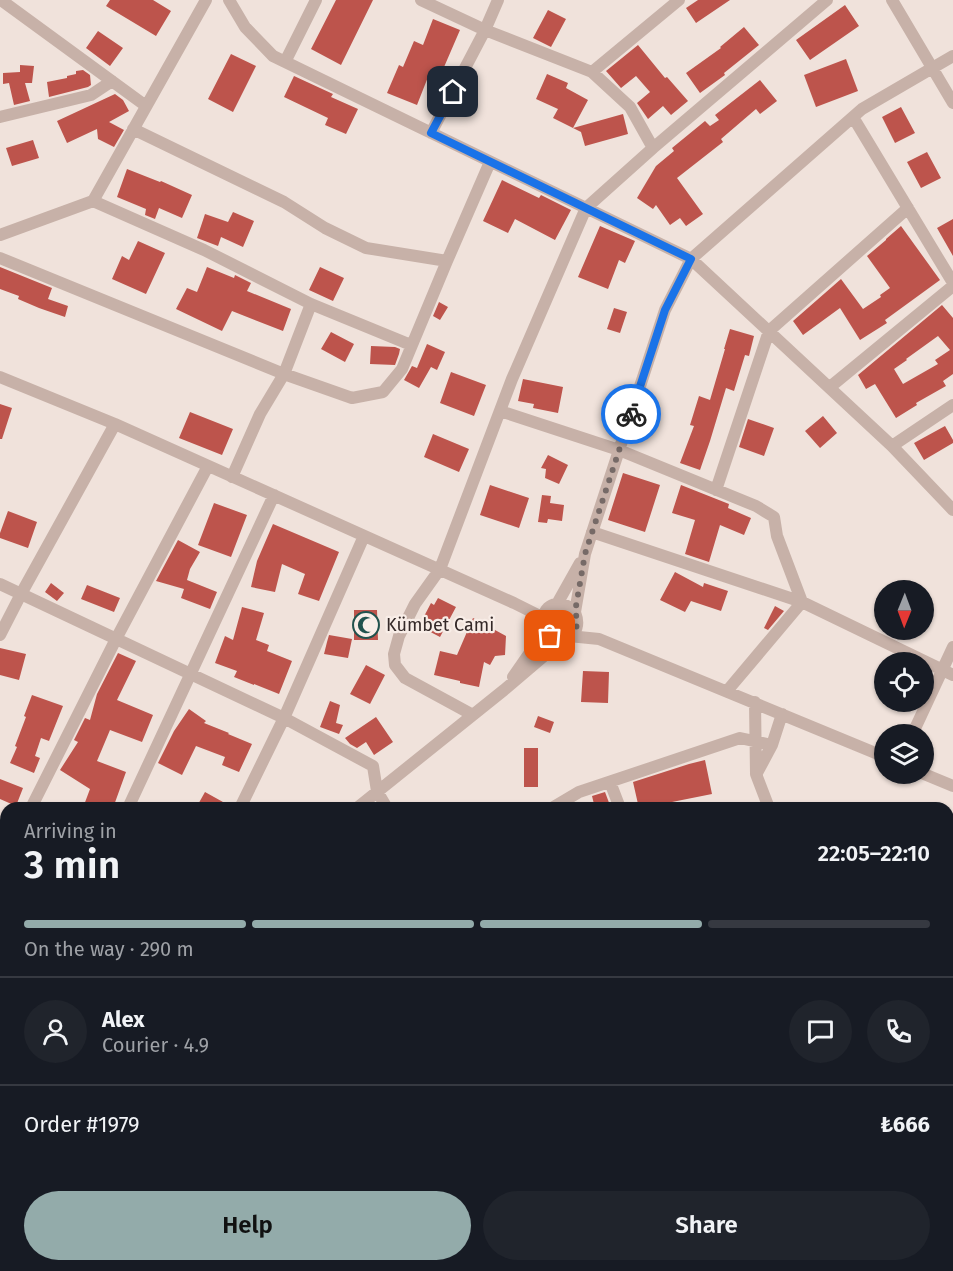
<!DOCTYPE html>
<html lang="en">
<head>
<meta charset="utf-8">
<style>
  body { margin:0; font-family:"Fira Sans",sans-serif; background:#20242c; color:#f1f3f6; height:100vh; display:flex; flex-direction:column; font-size:22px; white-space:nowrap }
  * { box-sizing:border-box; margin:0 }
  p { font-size:20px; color:#9ea1a6 }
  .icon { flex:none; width:33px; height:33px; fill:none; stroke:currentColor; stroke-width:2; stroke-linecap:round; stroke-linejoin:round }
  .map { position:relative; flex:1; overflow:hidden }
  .panel { position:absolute; left:0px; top:802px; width:954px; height:470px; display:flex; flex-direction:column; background:#171b24; border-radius:18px 18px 0 0; box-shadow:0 2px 4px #0004 }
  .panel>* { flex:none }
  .needle { width:39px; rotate:181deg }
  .tools { position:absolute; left:874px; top:580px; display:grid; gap:12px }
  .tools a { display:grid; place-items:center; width:60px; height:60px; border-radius:50%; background:#171b24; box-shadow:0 2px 4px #0004; font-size:30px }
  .pin { position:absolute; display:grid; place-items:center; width:51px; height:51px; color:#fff; margin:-26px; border-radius:12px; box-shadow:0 3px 9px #0006 }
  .courier { position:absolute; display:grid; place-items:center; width:60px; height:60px; margin:-30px; border:4px solid #1a73e8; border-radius:50%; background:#fff; color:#222; box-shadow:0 2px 8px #0007 }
  .head em { font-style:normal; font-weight:600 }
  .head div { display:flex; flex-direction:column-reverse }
  .head { display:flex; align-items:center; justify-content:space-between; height:102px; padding:0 24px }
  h1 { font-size:39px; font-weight:600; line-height:45px }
  .bar { display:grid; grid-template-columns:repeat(4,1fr); gap:9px 6px; align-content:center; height:72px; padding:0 24px }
  .bar i { height:8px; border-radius:4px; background:#363941 }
  .bar .active { background:#93abaa }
  .bar p { grid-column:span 4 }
  .line { display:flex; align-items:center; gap:15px; padding:0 24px; border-top:2px solid #363941 }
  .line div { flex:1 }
  .round { display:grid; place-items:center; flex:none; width:63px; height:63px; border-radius:32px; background:#20242c }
  .cta { display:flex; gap:12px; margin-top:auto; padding:12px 24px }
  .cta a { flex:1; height:69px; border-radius:36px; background:#93abaa; color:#111; font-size:24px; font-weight:600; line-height:69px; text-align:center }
  .cta a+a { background:#20242c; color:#f1f3f6 }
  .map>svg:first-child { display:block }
  .building { fill:#bd544c; fill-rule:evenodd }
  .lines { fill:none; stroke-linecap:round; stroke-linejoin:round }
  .minor { stroke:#c7b1a8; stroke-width:12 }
  .done { stroke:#766a67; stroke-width:6; stroke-dasharray:0 10.8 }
  .route { stroke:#1a73e8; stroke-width:8 }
  .labels { text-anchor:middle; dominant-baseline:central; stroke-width:4.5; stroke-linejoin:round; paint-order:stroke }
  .poi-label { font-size:18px; fill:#342928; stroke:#f8ede7; text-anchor:start }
</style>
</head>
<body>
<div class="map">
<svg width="953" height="1271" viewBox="0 0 953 1271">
  <rect width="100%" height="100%" fill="#f0e2db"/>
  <path class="building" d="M110,0H153L171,11L156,36L106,6Z
    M336,0H373L341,65L311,49Z
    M698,0H730L696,23L686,8Z
    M845,5L859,26L810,60L796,40Z
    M548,10L566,19L551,47L533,38Z
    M433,19L460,30L438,81L428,77L417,105L387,93L399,65L403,67L414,41L423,45Z
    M744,27L759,45L724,73L725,75L700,93L686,73L721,48L720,47Z
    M98,31L123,48L110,66L86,48Z
    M638,45L665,78L667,77L688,101L671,115L663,106L648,119L637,103L650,92L636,76L621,88L606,71Z
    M231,54L256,66L233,112L208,99Z
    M846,59L858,91L816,107L804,75Z
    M20,65L34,66L32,83H25L30,101L14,105L9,83L3,84V73L20,72Z
    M83,70L90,75L91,85L88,87L49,97L47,82L67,78V76L76,74V71Z
    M547,74L568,83L566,88L588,100L573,128L553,118L558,109L536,99Z
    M294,76L333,94L331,97L358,109L346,134L325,125L328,118L284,97Z
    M760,80L777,101L760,114L756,109L721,139L723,142L677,178L703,214L686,226L680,218L670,225L656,205L653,209L637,198L656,166L674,151L672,148L705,121L710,126L719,120L715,115Z
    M115,94L123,100L129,111L109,122L124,130L114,147L98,139L97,129L67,143L57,121Z
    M901,107L915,133L895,143L882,117Z
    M623,114L628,134L585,146L581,132L573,128Z
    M33,140L39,158L12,166L6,148Z
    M927,152L941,178L921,188L907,162Z
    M127,169L160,182L161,181L192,195L182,218L159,208L155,219L145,215L146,209L117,197Z
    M502,180L539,198L541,195L571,210L555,240L515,219L508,233L483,221Z
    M233,212L254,221L243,247L221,237L218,246L197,238L205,214L228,222Z
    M953,219V256L937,228Z
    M600,226L635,241L625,263L619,260L608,289L578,277Z
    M901,226L940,280L885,320L887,323L860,340L840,308L803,335L793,321L841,279L863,309L881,297L880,295L890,288L867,256L886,240V239Z
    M138,241L165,253L146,294L112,279L122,256L129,260Z
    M0,267L52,288L48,299L68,306L65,317L39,308L18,299L19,296L0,289Z
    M207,267L234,278L235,275L251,283L247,291L291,309L283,331L232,311L222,331L176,309L187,288L197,292Z
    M320,267L344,278L333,301L309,290Z
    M439,302L448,307L440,320L433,316Z
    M942,305L953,318V374L943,381L946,386L916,403L917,405L896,418L875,384L866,389L858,375ZM938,336L950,350L935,360L938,364L903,384L894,369L907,360L906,359Z
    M614,308L627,312L620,333L607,329Z
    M730,329L754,336L749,356L745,355L734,391L726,388L710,441L700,470L680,463L694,426L690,425L699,396L710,400L725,349H724Z
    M331,332L354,344L345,362L321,349Z
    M427,344L445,352L437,370L431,367L419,388L404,380L412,366L417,368Z
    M371,346L395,347L400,349L399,354L395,365L370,364Z
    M451,372L486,385L474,416L440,403Z
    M523,379L563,387L558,413L533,408L534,404L518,401Z
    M0,404L12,408L2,439H0Z
    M190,412L233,429L222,455L179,438Z
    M823,416L837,433L820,448L805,431Z
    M748,419L774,428L764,456L739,447Z
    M945,426L953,440V443L924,460L914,443Z
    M433,434L469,449L459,472L424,457Z
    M548,455L568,465L559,484L545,478L546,469L541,468Z
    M623,473L660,485L645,532L608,520Z
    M490,485L529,498L519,528L480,515Z
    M681,485L729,504L728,508L751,518L744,535L720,525L709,562L685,554L695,520L672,513Z
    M542,495L551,496L550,503L564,505L562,521L548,519L547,523L538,522Z
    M214,503L247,515L231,557L198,545Z
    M8,511L37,522L28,548L0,538V533Z
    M273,524L339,552L319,601L298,594L305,574L282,564L275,592L251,587L257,561Z
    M178,540L200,552L190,569L187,580L217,592L210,609L181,598L184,589L156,581Z
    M675,572L703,587L704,583L728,591L721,611L691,601L685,612L660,600Z
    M51,583L64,593L57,601L45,592Z
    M87,585L120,598L114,612L81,599Z
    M438,598L456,607L440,637L419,626L431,603L434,605Z
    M775,606L784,611L768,630L764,628Z
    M242,607L264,613L256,640L269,645L267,651L292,661L279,694L254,684V685L234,677L237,671L215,663L225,636L233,640Z
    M354,610H377L378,640H354Z
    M473,618L506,636L505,655L495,656L490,665L484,662L479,687L460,683V681L434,675L440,651L457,655Z
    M329,635L352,639L348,658L324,654L327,642Z
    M0,648L26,654L19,680L0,675Z
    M118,653L136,661L117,700L153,715L142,742L110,730L97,761L126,772L113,808H91L84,805L90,789L60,770L78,742L74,740L85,718L90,720L97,694Z
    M366,665L385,675L370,704L350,694Z
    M583,671L609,672L608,703L581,702Z
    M32,695L63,706L49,741L41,738L35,756L40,758L34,773L10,763L17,747L15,746L26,717L24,716Z
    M330,701L340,705L336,723L343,725L339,734L320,727Z
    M189,709L206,721L204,723L229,733L228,734L252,744L239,772L222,765L225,757L196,746L182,775L158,763L174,731Z
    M538,716L554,722L550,733L534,727Z
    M376,717L393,742L374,755L366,742L357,748L350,744L345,738Z
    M524,748H538V787H524Z
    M705,760L712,794L672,802L674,808H642L641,803L638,804L633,782L689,764Z
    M0,779L23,788L16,806L0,799Z
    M205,792L232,807V808H196Z
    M605,792L611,808H595L592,796Z"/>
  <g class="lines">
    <path class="minor" d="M1,0L146,106
      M229,0L245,27L273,56L691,259L892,446L953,510
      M421,0L485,30L592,72L630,107L653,148
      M892,0L953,103
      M285,62L316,0
      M592,72L679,0
      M0,117L91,95L112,81
      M853,117L953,283
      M133,129L284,202L325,228L366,248L447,261
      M431,133L485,30L498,0
      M93,201L204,250L311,304L411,345
      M0,235L93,201L206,0
      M0,258L284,374L352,398L383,392L402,369L447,261L490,162
      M0,377L115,424L514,603L542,617
      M830,387L953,286
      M500,411L619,450L756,506L774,517L777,536L802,602L727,691
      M892,446L953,405
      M232,477L260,414L284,374L311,304
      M716,490L769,331L908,208
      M592,532L802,602L953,675
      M0,584L284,718L373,766L377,791L387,808
      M557,604L580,563
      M575,612C566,602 550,600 544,614C531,644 589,649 575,612L585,554L665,310L691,259L862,109L953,56
      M0,635L21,594L115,424
      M569,636L599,639L885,757
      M513,677L545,631
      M755,702L756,774L769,808
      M473,715L405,678L395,665L394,654L399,636L415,604L440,569L512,379L586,208L653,148L827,0
      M912,735L953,647
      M757,773L772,745L782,714
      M924,774L953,786
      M610,782L620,808
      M31,808L116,639L208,466
      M128,808L274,495
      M240,808L284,718L364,536
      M357,808L504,690L564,639
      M552,808L579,792L740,738L772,745
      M0,854L6,856
      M948,873L953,860
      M0,951L6,952
      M948,958L950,968
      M0,1053L6,1054
      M948,1093L953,1090
      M948,1114L953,1112
      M948,1205L953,1203
      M0,1222H6
      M205,1266L208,1271
      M395,1266L396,1271
      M481,1266L482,1271
      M889,1266V1271
      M19,1271L23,1266
      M520,1271L532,1266
      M582,1271L593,1266"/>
  </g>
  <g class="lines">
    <path class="done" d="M550,636C569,644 582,631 575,612L585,554L631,414"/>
    <path class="route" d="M453,92L431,133L691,259L665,310L631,414"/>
  </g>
  <defs>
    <symbol id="mosque-ring" viewBox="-11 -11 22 22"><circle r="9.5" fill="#f8ede7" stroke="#20524d" stroke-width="1.5"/><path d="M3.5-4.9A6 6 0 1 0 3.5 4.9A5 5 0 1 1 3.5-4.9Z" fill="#20524d"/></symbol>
  </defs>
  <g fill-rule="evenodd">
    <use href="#mosque-ring" x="351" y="610" width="30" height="30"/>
  </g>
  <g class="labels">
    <g class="poi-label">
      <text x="386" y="625">Kümbet Cami</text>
    </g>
  </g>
</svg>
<div class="tools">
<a><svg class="needle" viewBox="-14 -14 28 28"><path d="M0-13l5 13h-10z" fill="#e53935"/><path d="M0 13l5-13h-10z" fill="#9ea1a6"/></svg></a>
<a><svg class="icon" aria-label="locate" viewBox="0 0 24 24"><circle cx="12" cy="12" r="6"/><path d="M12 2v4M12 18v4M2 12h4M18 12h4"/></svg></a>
<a><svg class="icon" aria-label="layers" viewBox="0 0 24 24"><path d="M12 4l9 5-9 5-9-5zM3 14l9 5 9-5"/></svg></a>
</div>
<div class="pin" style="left:550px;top:636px;background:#ea580c"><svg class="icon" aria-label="bag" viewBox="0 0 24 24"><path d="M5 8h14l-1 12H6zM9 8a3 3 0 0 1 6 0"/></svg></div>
<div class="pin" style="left:453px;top:92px;background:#1f2937"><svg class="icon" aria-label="home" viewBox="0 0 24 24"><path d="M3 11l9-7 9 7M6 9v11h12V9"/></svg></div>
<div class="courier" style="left:631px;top:414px"><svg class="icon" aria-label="bike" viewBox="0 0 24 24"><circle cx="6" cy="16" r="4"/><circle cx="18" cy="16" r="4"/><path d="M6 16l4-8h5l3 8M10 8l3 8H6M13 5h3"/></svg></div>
<section class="panel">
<div class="head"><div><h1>3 min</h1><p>Arriving in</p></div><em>22:05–22:10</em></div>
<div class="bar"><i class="active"></i><i class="active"></i><i class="active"></i><i></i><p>On the way · 290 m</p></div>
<div class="line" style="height:108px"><a class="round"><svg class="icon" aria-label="person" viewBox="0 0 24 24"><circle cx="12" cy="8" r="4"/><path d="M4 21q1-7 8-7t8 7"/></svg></a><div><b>Alex</b><p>Courier · 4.9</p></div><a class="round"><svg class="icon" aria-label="chat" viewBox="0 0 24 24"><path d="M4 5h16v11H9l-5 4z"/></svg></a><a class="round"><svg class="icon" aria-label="phone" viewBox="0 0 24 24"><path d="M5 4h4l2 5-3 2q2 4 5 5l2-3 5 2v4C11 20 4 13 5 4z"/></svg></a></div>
<div class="line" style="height:78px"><div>Order #1979</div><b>₺666</b></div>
<div class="cta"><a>Help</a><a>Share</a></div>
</section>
</div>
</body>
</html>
